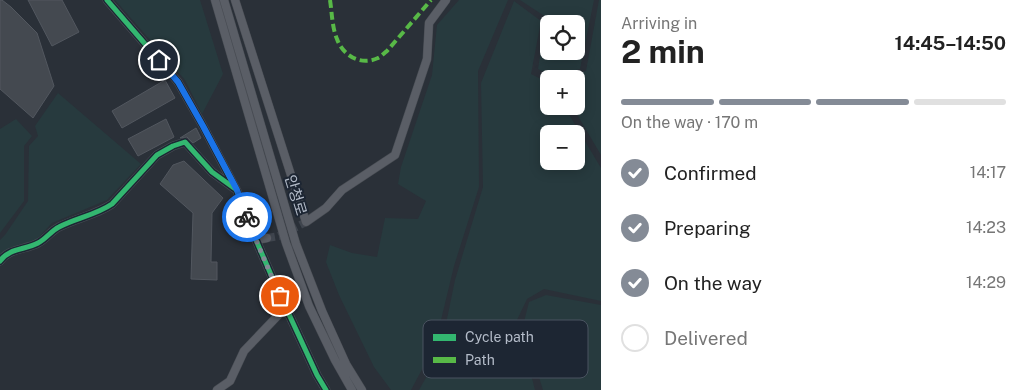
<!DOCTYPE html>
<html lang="en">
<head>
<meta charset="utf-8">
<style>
  body { margin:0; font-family:"Public Sans","Noto Sans KR",sans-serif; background:#f6f6f6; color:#222; height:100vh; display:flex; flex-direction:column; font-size:19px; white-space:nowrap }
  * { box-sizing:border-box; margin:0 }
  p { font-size:16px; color:#767676 }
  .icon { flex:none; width:28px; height:28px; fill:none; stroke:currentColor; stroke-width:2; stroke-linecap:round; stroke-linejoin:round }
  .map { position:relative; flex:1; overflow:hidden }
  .drawer { display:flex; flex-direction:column; background:#fff; width:425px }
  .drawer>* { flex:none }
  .buttons { position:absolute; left:540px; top:15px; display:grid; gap:10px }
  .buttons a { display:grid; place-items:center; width:45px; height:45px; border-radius:8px; background:#fff; box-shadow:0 2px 12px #0003; font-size:25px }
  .pin { position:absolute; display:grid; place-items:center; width:42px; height:42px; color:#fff; margin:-21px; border:2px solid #fff; border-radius:50%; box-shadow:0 1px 5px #0007 }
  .courier { position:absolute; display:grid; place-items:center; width:50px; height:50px; margin:-25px; border:4px solid #1a73e8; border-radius:50%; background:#fff; color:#222; box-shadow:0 1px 6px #0007 }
  .overview em { font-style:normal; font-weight:700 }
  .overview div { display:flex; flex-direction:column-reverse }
  .overview { display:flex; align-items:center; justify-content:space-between; height:85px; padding:0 20px }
  h1 { font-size:32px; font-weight:700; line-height:38px }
  .bar { display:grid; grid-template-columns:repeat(4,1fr); gap:8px 5px; align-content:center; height:60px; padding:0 20px }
  .bar i { height:6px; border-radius:4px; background:#e0e0e0 }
  .bar .active { background:#848b96 }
  .bar p { grid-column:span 4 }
  ol { padding:0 20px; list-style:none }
  li { display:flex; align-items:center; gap:15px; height:55px }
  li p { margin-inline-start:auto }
  li .icon { padding:5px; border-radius:50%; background:#848b96; color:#fff; stroke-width:4 }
  li:last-child { color:#767676 }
  li i { width:28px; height:28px; border:2px solid #e0e0e0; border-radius:50% }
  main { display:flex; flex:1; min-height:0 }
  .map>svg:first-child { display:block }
  .green { fill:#273a3e; fill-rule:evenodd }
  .building { fill:#444950; stroke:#52575f }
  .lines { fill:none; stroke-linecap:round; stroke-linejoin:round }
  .minor-tunnel { stroke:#3f454e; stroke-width:8; stroke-dasharray:8 4; stroke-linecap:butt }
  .minor-casing { stroke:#484c53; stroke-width:9 }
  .minor { stroke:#5a5e66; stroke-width:8 }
  .quiet { stroke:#58b947; stroke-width:4; stroke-dasharray:8 4; stroke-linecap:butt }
  .cycleway-casing { stroke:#1d2633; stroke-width:8 }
  .cycleway { stroke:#33b770; stroke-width:5 }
  .done { stroke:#848b96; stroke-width:5; stroke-dasharray:0 9 }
  .route { stroke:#1a73e8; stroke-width:6 }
  .labels { text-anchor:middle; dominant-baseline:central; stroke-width:4; stroke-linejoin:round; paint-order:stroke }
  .street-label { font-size:15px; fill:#b4bcc9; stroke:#1d2633 }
  .key { fill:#1d2633; stroke:#4a5360; stroke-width:1 }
  .key-label { font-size:14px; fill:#b4bcc9 }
</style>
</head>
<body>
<main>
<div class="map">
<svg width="601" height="390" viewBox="0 0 601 390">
  <rect width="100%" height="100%" fill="#2a3038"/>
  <path class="green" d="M115,0H200L223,74L202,114L185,80Z
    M459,0H508L478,71L479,187L454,266L435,345L411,390H391L374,367L339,295L326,262L330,245L352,253L377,257L385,218L418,219L426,201L398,184L401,167L432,75L437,25Z
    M520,0H594L580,69L554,77L538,69L546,17ZM549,24H576V51H549Z
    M599,0H601V155L572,106H576V79H558L586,71Z
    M514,1L541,21L531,74L549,83V106H564L601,168V301L544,289L527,299L517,320L535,390H419L440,353L455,280L483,187L481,83ZM549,134H576V161H549Z
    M58,93L141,164L107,200L52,223L36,240L15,246L0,254V240L5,235L28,201L29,146L38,136L35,126Z
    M16,119L32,136L24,146V201L0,233V129Z
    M546,295L601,305V390H543L523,326L529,302Z"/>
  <path class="building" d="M0,0H2L11,7L37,33L54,86L33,118L0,89Z
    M28,0H62L79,32L52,46Z
    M165,80L175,98L122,128L112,111Z
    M166,119L174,137L138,156L128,139Z
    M196,128L201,138L193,143L187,137L180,138Z
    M184,161L223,198L212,213L211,262H217V280L191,279L193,213L160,184L173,165Z"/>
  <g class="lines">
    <path class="minor-tunnel" d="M267,238L279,236L306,222"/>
    <defs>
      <path id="minor" d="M107,0L178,82L203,126L237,191L256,240L275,284L317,375L326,390
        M215,0L286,243L309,306L335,360L352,390
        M224,0L296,244L322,311L346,364L362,390
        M235,0L306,222L326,208L342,190L395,155L427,59L429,23L446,0
        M256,240L267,238
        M0,261C9,248 25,250 38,243C46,239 51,231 59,227C76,218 96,215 112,204L157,155L173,146L185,142L212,172L234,188
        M217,390L230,381L244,351L286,307"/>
    </defs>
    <use href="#minor" class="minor-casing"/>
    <use href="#minor" class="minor"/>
    <path class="quiet" d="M330,0C332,13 332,27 337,39C343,56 361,66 378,58C381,57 384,53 387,51L431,0"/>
    <defs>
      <path id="cycleway" d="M107,0L178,82L203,126L237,191L256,240L275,284L317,375L326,390
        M0,261C9,248 25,250 38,243C46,239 51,231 59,227C76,218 96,215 112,204L157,155L173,146L185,142L212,172L234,188"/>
    </defs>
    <use href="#cycleway" class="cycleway-casing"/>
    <use href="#cycleway" class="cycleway"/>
  </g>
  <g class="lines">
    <path class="done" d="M247,217L256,240L280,296"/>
    <path class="route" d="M159,60L178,82L203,126L237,190L247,217"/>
  </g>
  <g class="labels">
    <g class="street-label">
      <text transform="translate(296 195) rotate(73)">안청로</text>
    </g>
  </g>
  <rect x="423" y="320" width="165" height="58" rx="8" class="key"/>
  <rect x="433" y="334" width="23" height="7" fill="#33b770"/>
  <rect x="433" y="357" width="23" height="6" fill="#58b947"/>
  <g class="key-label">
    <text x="465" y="342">Cycle path</text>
    <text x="465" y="365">Path</text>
  </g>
</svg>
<div class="buttons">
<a><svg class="icon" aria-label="locate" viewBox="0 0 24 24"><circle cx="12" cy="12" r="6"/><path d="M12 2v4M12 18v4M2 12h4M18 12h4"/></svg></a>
<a>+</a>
<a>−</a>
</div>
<div class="pin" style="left:280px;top:296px;background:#ea580c"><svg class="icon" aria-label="bag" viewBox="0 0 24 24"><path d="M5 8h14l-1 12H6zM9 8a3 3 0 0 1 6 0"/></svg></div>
<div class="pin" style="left:159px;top:60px;background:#1f2937"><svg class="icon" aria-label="home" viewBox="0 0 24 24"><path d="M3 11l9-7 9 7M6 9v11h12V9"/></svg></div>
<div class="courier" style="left:247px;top:217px"><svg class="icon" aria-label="bike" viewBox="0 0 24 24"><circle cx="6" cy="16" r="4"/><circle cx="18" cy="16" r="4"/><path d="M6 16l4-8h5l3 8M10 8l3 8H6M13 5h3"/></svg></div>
</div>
<section class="drawer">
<div class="overview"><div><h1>2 min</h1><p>Arriving in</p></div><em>14:45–14:50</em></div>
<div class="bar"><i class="active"></i><i class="active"></i><i class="active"></i><i></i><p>On the way · 170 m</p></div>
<ol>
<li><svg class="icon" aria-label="check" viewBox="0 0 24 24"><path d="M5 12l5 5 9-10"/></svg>Confirmed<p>14:17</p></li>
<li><svg class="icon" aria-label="check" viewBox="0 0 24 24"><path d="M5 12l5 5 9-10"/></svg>Preparing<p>14:23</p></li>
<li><svg class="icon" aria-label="check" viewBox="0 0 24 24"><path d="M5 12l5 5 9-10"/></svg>On the way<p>14:29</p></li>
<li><i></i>Delivered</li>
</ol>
</section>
</main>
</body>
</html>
